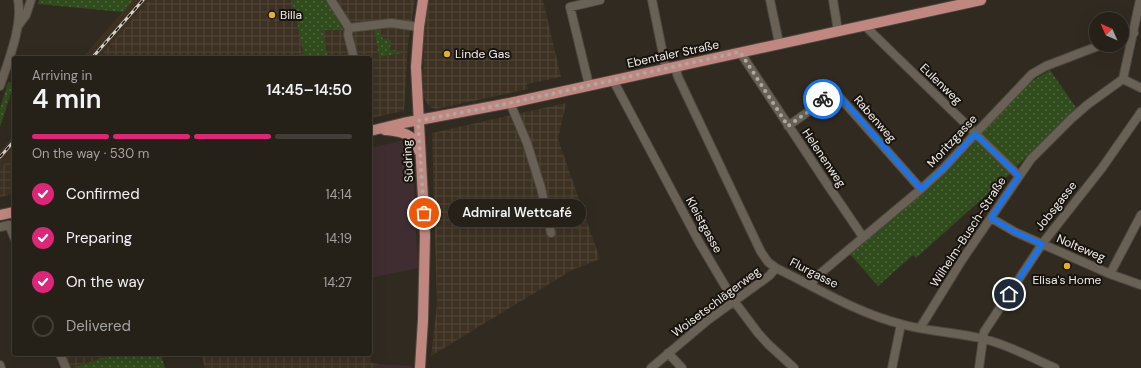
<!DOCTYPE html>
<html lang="en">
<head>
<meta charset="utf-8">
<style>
  body { margin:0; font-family:"DM Sans",sans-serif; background:#2d2821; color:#f1f3f6; height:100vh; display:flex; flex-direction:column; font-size:15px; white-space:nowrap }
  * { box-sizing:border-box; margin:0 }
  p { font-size:13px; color:#a3a3a2 }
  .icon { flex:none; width:22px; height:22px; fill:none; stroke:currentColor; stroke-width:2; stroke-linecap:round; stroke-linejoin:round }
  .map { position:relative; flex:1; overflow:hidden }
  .details { position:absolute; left:12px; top:56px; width:360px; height:300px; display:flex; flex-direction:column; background:#252018; border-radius:4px; box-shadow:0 4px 16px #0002,0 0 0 1px #423e37 }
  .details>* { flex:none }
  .needle { width:26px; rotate:315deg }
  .fabs { position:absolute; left:1089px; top:12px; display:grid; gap:8px }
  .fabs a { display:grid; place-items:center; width:40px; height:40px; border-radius:50%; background:#252018; box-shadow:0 4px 16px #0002,0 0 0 1px #423e37; font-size:20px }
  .pin { position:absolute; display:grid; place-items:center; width:34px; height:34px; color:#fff; margin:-17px; border:2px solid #fff; border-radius:50%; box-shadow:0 1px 4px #0007 }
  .courier { position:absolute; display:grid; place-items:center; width:40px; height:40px; margin:-20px; border:3px solid #1a73e8; border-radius:50%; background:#fff; color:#222; box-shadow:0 1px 5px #0007 }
  .bubble { position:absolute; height:28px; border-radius:14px; background:#252018; box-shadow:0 4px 16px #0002,0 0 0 1px #423e37; font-size:13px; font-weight:600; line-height:28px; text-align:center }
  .head em { font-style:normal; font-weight:600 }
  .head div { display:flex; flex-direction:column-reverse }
  .head { display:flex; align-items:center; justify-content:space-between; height:68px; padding:0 20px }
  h1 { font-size:26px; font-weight:600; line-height:30px }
  .bar { display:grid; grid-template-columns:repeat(4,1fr); gap:6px 4px; align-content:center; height:48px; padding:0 20px }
  .bar i { height:5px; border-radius:3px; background:#423e37 }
  .bar .current { background:#db2777 }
  .bar p { grid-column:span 4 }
  ol { padding:0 20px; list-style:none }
  li { display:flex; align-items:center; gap:12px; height:44px }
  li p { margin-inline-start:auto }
  li .icon { padding:4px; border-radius:50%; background:#db2777; color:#fff; stroke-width:4 }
  li:last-child { color:#a3a3a2 }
  li i { width:22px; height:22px; border:2px solid #423e37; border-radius:50% }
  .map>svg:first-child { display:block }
  .commercial { fill:#402d31 }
  .industrial { fill:url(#industrial-grid) }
  .built { fill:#3d3222 }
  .grass { fill:url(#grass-dots) }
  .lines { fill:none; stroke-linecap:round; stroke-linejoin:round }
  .minor-casing { stroke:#4d473e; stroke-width:10 }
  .major-casing { stroke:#4d473e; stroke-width:12 }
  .minor { stroke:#6a6156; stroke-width:8 }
  .major { stroke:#c08781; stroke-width:10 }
  .rail-casing { stroke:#d6d1c9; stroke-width:3 }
  .rail { stroke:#17130f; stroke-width:1.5; stroke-dasharray:4.5; stroke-linecap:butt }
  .done { stroke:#aea8a0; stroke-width:4; stroke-dasharray:0 7.2 }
  .route { stroke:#1a73e8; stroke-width:5 }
  .poi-dot { fill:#dfb034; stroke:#17130f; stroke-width:1.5 }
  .labels { text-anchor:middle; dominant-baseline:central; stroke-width:4; stroke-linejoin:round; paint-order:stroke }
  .poi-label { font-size:12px; fill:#f1ece5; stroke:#17130f; text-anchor:start }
  .street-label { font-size:12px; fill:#f1ece5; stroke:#17130f }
</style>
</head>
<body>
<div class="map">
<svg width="1141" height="368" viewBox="0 0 1141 368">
  <defs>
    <pattern id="industrial-grid" width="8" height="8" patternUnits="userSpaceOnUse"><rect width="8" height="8" fill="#3d3222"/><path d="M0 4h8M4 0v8" fill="none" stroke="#504637"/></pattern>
    <pattern id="grass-dots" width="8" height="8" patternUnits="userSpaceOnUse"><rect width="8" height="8" fill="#314c1c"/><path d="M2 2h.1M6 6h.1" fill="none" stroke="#4f663d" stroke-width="1.8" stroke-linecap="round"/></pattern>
  </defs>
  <rect width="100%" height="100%" fill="#312a20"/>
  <path class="commercial" d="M400,141H404L408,147L413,164L415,199V213L418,268L370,278V148Z
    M378,364L413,366L412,368H377Z"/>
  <path class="industrial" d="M149,0H415L408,43L404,111L370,118V58H98Z
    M428,0H543L561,77L527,84L528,89L436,109L432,108L426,102L423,95L424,25Z
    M566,103L558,139L600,259L572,270L431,356L437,304L432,133Z
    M14,153V194L0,197V169Z
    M370,334L371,363L378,364L377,368H205L201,354H370Z
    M64,354H114L73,368H69Z"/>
  <path class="built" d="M133,0H149L98,58H82Z
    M14,135V153L0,169V151Z"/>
  <path class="grass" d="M39,0H133L123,12L38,4Z
    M292,0H328L343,30H322L328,58H302L301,55L304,54Z
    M374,28H378L383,39L391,40L390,50L407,52L379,57Z
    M1050,70L1077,109L1015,168L978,134L1029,83Z
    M8,82L14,84L0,127V108Z
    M976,137L1012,172L916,258L913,255L878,286L849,253Z
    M114,354H161L165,368H73Z"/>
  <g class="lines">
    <defs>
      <path id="minor" d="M331,0L349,28L391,23L419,27
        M652,0L666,69
        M770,0L779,43
        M833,0L838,31
        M864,25L1019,176
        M18,26L26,15L31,0
        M349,28L348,35L354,58
        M1122,37L1134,33
        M740,52L827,184L863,237
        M675,67L678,77L761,252L768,262L776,268C817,288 857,313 901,324C928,332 957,332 984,339C1009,345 1032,358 1055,368
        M1123,79L1141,88
        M613,80L699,242L734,301L758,333L768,344L794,368
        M589,85L570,7L600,0
        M0,86C8,62 23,25 18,0
        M510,103L527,143L541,188L551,233
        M788,126L812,109L829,93L835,92L921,189
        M991,218L1015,232L1110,274L1141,285
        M0,227L9,225L14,237
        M1110,274L1141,215
        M811,285L816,277L921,189L943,169L975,134L1032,74L1046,66L1101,45
        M920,328L962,260L1031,159L1071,119L1087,105L1123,79L1140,0
        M668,353L682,368
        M60,354L66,368
        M0,365L1,368
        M651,368L708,320L769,276L776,268
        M892,368L901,324
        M979,368L984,332L1042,244L1102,168L1141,112"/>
      <path id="major" d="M385,130C395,131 409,132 415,142C417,144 418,148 419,151
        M370,131L403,123L510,103L981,0
        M0,215L14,212
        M420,368L423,320L425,236L416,67L419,27L423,0"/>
    </defs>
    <use href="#minor" class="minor-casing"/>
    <use href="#major" class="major-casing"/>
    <use href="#minor" class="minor"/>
    <use href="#major" class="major"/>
    <defs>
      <path id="rail" d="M92,58L143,0
        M0,157L14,141"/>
    </defs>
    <use href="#rail" class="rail-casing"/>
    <use href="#rail" class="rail"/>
  </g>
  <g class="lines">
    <path class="done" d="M424,213L418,121L510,103L740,52L788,126L812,109L823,99"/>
    <path class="route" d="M823,99L830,92H835L837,93L921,189L943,169L975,134L1019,176L991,218L1015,232L1042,244L1009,294"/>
  </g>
  <g class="poi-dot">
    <circle cx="272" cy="15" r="4"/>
    <circle cx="447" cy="54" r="4"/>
    <circle cx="1067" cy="266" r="4"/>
  </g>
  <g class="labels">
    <g class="poi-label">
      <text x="280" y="15">Billa</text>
      <text x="455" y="54">Linde Gas</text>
      <text x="1067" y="280" text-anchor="middle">Elisa's Home</text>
    </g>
    <g class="street-label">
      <text transform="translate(673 54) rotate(-12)">Ebentaler Straße</text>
      <text transform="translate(941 84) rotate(44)">Eulenweg</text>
      <text transform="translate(875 119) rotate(49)">Rabenweg</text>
      <text transform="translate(952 141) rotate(-47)">Moritzgasse</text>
      <text transform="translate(824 158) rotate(56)">Helenenweg</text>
      <text transform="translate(408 161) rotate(-93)">Südring</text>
      <text transform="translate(1056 206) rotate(-52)">Jobsgasse</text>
      <text transform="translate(704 225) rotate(61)">Kleistgasse</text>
      <text transform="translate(968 232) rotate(-57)">Wilhelm-Busch-Straße</text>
      <text transform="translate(1081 248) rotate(23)">Nolteweg</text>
      <text transform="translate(814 273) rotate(27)">Flurgasse</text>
      <text transform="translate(716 302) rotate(-37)">Woisetschlägerweg</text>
    </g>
  </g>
</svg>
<div class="fabs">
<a><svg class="needle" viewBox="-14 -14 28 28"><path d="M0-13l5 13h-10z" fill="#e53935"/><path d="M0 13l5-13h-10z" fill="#a3a3a2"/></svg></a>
</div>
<div class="pin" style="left:424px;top:213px;background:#ea580c"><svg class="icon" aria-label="bag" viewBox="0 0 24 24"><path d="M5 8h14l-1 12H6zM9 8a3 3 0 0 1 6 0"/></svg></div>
<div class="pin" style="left:1009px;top:294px;background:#1f2937"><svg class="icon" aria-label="home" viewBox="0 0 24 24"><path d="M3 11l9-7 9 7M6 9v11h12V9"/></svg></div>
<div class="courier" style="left:823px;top:99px"><svg class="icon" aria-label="bike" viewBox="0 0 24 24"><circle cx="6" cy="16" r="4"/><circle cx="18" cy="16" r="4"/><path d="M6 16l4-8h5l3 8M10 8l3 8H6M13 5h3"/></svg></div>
<div class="bubble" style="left:448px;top:199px;width:138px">Admiral Wettcafé</div>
<section class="details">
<div class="head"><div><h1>4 min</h1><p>Arriving in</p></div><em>14:45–14:50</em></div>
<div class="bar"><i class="current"></i><i class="current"></i><i class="current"></i><i></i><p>On the way · 530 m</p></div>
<ol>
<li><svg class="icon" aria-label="check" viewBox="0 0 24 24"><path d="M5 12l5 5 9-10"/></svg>Confirmed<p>14:14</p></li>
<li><svg class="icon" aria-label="check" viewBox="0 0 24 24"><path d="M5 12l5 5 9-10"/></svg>Preparing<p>14:19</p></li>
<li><svg class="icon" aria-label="check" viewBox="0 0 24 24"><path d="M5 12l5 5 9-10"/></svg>On the way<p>14:27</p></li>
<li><i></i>Delivered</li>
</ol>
</section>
</div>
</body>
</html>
